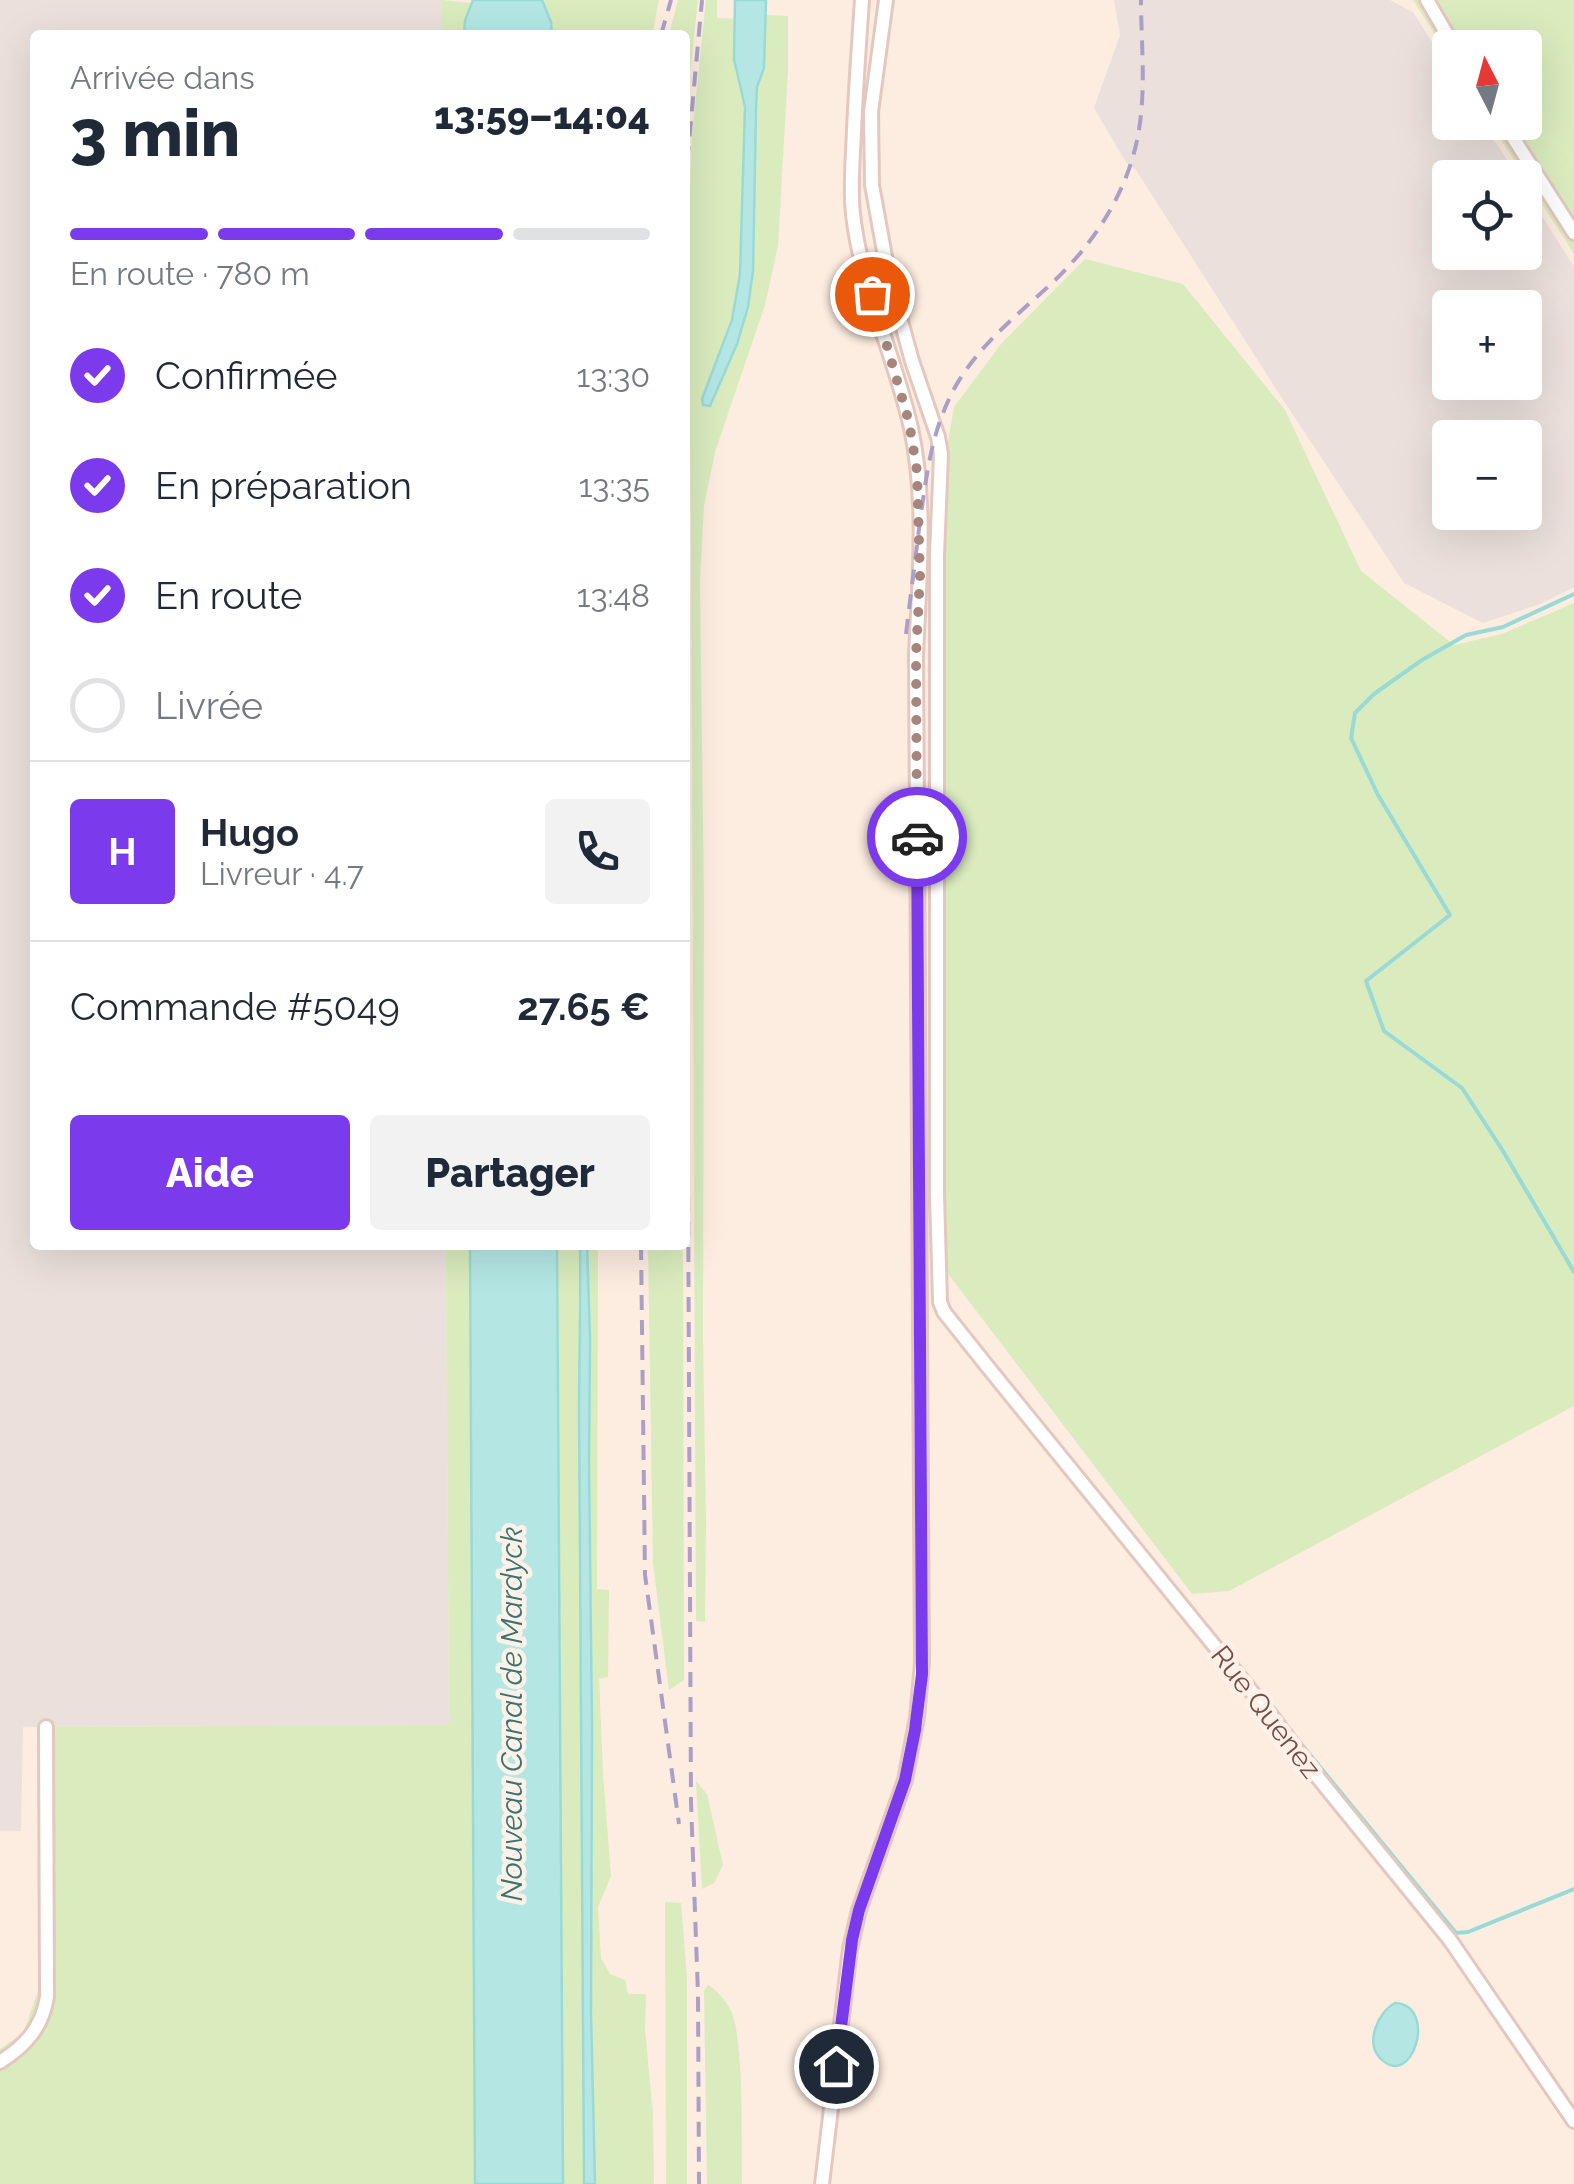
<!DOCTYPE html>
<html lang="fr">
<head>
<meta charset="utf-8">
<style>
  body { margin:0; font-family:Raleway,sans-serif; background:#f2f2f3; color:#1f2937; height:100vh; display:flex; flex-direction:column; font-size:38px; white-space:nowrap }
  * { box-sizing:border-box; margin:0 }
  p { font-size:32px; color:#747a83 }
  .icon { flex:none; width:55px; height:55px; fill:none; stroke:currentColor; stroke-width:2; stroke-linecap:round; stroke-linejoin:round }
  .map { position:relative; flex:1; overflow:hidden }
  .sheet { position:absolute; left:30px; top:30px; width:660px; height:1220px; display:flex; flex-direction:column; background:#fff; border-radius:10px; box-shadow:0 10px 40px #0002 }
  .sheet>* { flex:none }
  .needle { width:65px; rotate:354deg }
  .tools { position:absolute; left:1432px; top:30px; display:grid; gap:20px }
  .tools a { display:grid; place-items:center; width:110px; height:110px; border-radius:10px; background:#fff; box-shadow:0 10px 40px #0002; font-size:50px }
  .pin { position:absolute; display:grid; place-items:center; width:85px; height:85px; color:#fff; margin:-42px; border:5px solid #fff; border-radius:50%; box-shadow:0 2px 10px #0007 }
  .courier { position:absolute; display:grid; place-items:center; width:100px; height:100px; margin:-50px; border:8px solid #7c3aed; border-radius:50%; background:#fff; color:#222; box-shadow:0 2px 12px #0007 }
  .summary em { font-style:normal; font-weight:800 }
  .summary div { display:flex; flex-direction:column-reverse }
  .summary { display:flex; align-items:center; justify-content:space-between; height:170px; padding:0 40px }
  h1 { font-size:65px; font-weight:800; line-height:75px }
  .bar { display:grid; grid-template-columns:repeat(4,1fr); gap:15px 10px; align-content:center; height:120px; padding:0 40px }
  .bar i { height:12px; border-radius:8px; background:#e0e1e3 }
  .bar .current { background:#7c3aed }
  .bar p { grid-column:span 4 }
  .line { display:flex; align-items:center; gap:25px; padding:0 40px; border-top:2px solid #e0e1e3 }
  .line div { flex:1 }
  .round { display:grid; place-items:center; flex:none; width:105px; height:105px; border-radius:10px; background:#f2f2f3 }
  ol { padding:0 40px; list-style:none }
  li { display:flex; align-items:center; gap:30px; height:110px }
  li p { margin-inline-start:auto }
  li .icon { padding:10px; border-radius:50%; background:#7c3aed; color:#fff; stroke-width:4 }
  li:last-child { color:#747a83 }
  li i { width:55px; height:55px; border:5px solid #e0e1e3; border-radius:50% }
  .action { display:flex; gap:20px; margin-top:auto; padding:20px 40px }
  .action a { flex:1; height:115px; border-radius:10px; background:#7c3aed; color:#fff; font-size:40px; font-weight:800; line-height:115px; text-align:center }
  .action a+a { background:#f2f2f3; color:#1f2937 }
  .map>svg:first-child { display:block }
  .industrial { fill:#ebe0dc; fill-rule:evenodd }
  .green { fill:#daebbe }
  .water { fill:#b4e7e4; stroke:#9adad6; stroke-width:2.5 }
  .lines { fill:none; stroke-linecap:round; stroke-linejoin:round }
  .stream { stroke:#9adad6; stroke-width:4 }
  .minor-casing { stroke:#e4c8bf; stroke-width:18 }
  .minor { stroke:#fff; stroke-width:12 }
  .rail { stroke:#ac9fc6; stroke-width:4; stroke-dasharray:15 10; stroke-linecap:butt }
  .done { stroke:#a5857c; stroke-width:10; stroke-dasharray:0 18 }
  .route { stroke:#7c3aed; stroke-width:12 }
  .labels { text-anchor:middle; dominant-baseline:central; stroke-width:9; stroke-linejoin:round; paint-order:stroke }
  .street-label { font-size:28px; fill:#754d46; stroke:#fff1e7 }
  .water-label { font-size:30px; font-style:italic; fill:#377472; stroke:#fff1e7 }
</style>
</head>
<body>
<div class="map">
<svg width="1574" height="2184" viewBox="0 0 1574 2184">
  <rect width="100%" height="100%" fill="#fdece0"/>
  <path class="industrial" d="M0,0H442V35H35V1245H446L449,1725L23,1727L21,1831H0Z
    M1114,0H1390L1413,12L1450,71V122L1483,123L1518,177L1450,178V252H1525V189L1574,267V587L1540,604L1483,623L1404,583L1278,392L1136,170L1126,162L1094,108L1120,35ZM1450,308H1525V382H1450ZM1450,438H1525V512H1450Z"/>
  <path class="green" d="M442,0L472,3L465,21L464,35H442Z
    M542,0H659L652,35H552L551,22Z
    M678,0H698L685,117V35H669Z
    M706,0H717V18L735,19V70L745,106L740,274L732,320L702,399L737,344L748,307L753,271L757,87L764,68L766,15L788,16V70L778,246L765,305L715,452L704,506L700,582L704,901L703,1338L706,1522L705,1622L696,1621L691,539L688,244L692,136Z
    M1413,0H1574V254L1490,123L1525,122V48H1450V59Z
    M1085,259L1183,284L1285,410L1361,571L1454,645L1502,634L1574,603V1406L1229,1591L1192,1594L936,1258L934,1092L944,906L945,516L947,449L954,407L1001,344Z
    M446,1245H470L475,2184H0V2049L24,2032L42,1978L40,1727L449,1725Z
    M557,1245H580C582,1318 579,1391 579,1465C581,1704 582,1944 584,2184H563Z
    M587,1245H598L597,1589L609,1590L608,1677L599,1679L603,1773L611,1876L598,1907L601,1958L610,1974L625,1980L628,1994H646L645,2029L653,2115L654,2184H595L591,2013L592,1724L589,1464L590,1338Z
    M648,1245H683L684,1680L669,1690L653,1563Z
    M696,1781L707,1794L723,1865L714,1883L702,1889Z
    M665,1902L681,1903L687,1977V2184H666Z
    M708,1985C721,1993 732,2008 735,2023C744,2070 741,2135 742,2184H707L704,1991Z"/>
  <path class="water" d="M473,0H542L551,22L552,35H464L465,21Z
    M735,0H766L764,68L757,87L756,109L753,271L748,307L737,344L710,406L703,405L702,399L732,320L740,274L745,107L734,59Z
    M470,1245H557L563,2184H475Z
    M580,1245H587L590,1338L589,1464L592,1724L591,2013L595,2184H584V2176C582,1923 582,1671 579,1419C579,1361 581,1303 580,1245Z
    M1395,2003C1439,2005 1412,2092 1380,2058C1365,2042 1378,2012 1395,2003Z"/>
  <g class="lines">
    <path class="stream" d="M1574,594L1503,627L1466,635L1422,660L1374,694L1355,713L1351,738L1378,795L1450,915L1366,981L1384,1031L1462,1088L1503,1151L1574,1272
      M1284,1723L1456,1933L1468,1932L1574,1889"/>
    <defs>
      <path id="minor" d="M886,0L871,112L872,185L888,273L912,361L938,437L941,454L937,556V1194L940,1302L944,1312L987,1366L1269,1713L1311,1769L1450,1940L1574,2121
        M1427,0L1455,48
        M1503,122L1574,233
        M0,2062C25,2046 42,2028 47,1997L46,1727
        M822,2184L850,1949L859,1910L905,1780L917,1718L922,1663L916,656C919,581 927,503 911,428C895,356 861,287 853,214C850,186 853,158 854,130C856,86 859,43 862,0"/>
    </defs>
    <use href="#minor" class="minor-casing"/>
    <use href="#minor" class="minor"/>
    <path class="rail" d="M661,35L671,0
      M685,186L702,0
      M685,547L691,1802L698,1994L699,2184
      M906,634C911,593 916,553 921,513C928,467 932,431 954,389C978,346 1015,317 1051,284C1099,239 1135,181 1141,114C1145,76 1141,38 1141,0
      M641,1245L645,1575L679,1824"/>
  </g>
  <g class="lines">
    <path class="done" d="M872,294L909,422L917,471L920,576L916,656L917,837"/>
    <path class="route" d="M836,2066L852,1940L859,1910L905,1780L915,1730L922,1674L917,837"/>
  </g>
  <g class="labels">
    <g class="street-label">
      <text transform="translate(1266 1712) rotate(52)">Rue Quenez</text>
    </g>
    <g class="water-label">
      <text transform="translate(511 1714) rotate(-90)">Nouveau Canal de Mardyck</text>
    </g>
  </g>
</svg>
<div class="tools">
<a><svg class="needle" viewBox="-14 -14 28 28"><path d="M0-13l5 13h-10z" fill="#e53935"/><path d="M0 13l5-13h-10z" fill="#747a83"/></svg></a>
<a><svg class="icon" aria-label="locate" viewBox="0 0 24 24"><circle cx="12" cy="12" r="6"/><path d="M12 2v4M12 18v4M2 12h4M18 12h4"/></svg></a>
<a>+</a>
<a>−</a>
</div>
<div class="pin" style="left:872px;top:294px;background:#ea580c"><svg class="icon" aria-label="bag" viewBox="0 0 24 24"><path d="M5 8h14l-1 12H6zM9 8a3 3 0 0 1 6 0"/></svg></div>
<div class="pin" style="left:836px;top:2066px;background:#1f2937"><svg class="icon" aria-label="home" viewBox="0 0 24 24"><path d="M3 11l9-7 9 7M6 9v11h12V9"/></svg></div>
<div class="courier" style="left:917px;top:837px"><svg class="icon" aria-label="car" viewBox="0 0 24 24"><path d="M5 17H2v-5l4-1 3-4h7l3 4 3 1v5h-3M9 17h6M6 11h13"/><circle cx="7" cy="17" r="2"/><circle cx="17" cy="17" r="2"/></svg></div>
<section class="sheet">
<div class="summary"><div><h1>3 min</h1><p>Arrivée dans</p></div><em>13:59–14:04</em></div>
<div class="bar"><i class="current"></i><i class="current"></i><i class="current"></i><i></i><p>En route · 780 m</p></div>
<ol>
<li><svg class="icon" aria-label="check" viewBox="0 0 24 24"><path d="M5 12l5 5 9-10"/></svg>Confirmée<p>13:30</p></li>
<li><svg class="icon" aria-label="check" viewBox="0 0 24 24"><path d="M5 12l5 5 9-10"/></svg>En préparation<p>13:35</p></li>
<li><svg class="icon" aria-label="check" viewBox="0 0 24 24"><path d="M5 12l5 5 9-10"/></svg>En route<p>13:48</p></li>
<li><i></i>Livrée</li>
</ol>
<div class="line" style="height:180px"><b class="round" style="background:#7c3aed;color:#fff">H</b><div><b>Hugo</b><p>Livreur · 4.7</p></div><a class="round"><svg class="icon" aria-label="phone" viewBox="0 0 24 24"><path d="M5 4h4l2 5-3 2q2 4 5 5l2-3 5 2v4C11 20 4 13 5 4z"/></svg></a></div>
<div class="line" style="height:130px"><div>Commande #5049</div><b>27.65 €</b></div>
<div class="action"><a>Aide</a><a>Partager</a></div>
</section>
</div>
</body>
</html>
